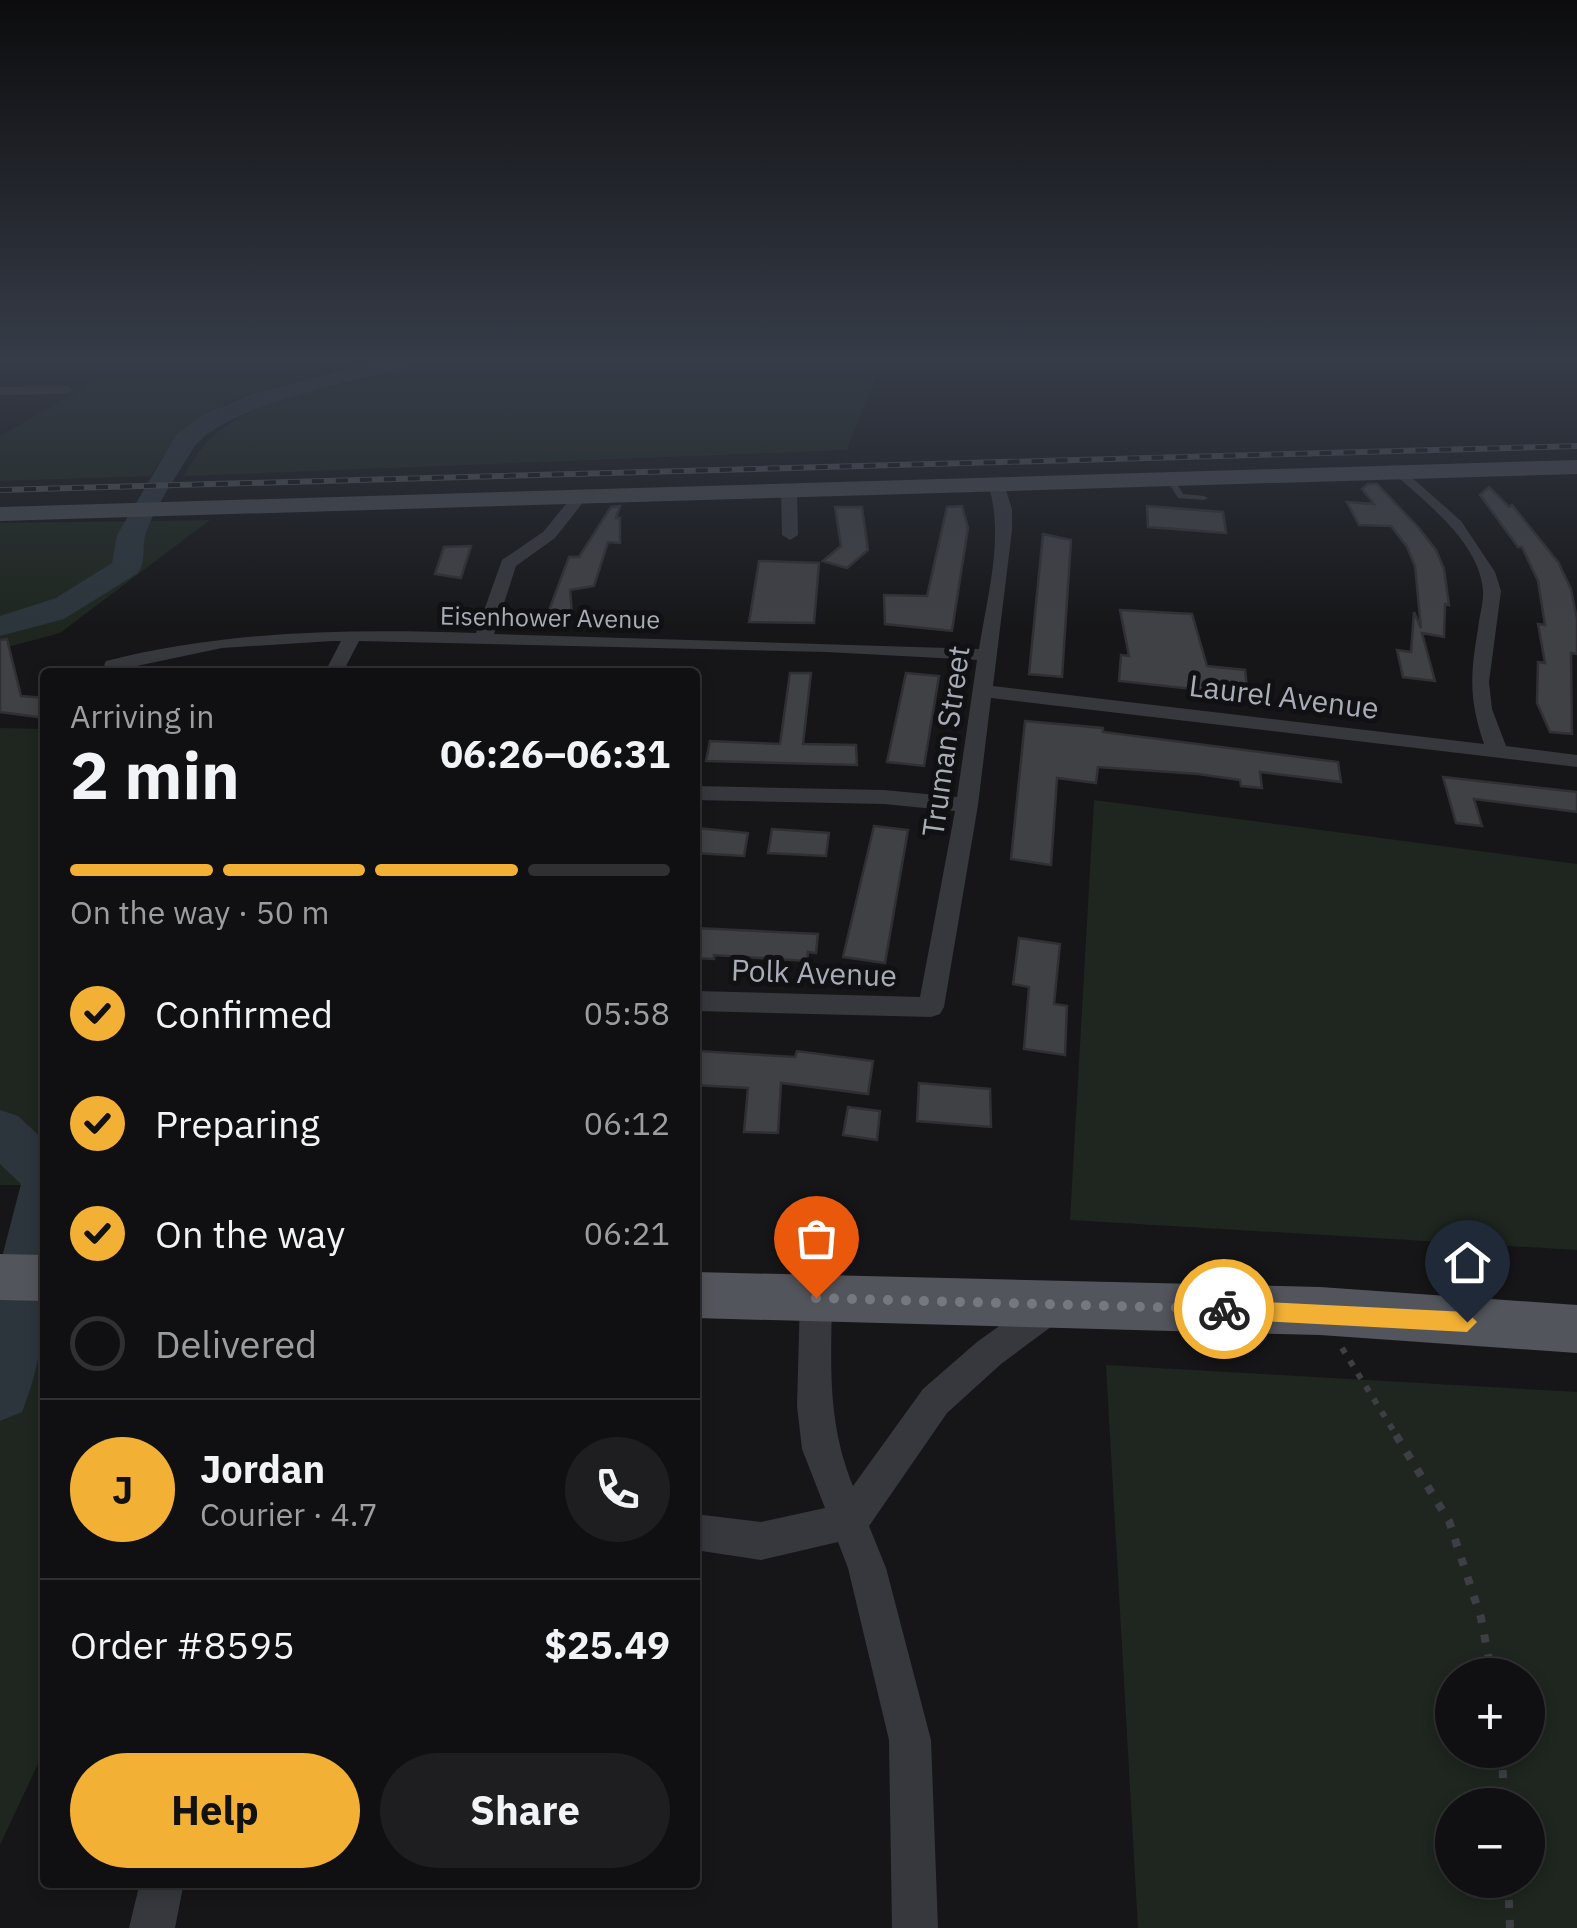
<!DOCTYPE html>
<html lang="en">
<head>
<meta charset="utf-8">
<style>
  body { margin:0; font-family:"IBM Plex Sans",sans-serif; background:#1e1e20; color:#f1f3f6; height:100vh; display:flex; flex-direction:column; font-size:38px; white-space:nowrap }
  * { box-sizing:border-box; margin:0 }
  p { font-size:32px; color:#9c9d9f }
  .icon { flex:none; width:55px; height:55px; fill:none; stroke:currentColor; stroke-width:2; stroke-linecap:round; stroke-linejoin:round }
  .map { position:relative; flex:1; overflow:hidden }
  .panel { position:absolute; left:40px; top:668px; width:660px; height:1220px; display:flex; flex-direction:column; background:#101012; border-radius:10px; box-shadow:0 5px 15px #0003,0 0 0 2px #303032 }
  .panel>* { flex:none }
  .tools { position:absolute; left:1435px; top:1658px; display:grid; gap:20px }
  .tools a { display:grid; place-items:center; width:110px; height:110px; border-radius:50%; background:#101012; box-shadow:0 5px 15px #0003,0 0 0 2px #303032; font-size:50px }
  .pin { position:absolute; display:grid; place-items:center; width:85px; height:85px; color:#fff; margin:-102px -42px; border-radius:50% 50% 50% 0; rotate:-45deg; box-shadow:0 0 10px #0007 }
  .pin .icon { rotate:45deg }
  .courier { position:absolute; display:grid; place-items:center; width:100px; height:100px; margin:-50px; border:8px solid #f2b134; border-radius:50%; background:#fff; color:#222; box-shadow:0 2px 12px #0007 }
  .head em { font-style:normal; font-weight:800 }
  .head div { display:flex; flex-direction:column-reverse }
  .head { display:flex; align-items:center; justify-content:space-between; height:170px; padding:0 30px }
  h1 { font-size:65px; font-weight:800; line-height:75px }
  .bar { display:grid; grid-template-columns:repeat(4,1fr); gap:15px 10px; align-content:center; height:120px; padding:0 30px }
  .bar i { height:12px; border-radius:8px; background:#303032 }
  .bar .active { background:#f2b134 }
  .bar p { grid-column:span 4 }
  .line { display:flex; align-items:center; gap:25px; padding:0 30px; border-top:2px solid #303032 }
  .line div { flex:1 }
  .round { display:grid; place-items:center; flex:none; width:105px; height:105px; border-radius:52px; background:#1e1e20 }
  ol { padding:0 30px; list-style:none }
  li { display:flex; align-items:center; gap:30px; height:110px }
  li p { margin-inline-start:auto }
  li .icon { padding:10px; border-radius:50%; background:#f2b134; color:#111; stroke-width:4 }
  li:last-child { color:#9c9d9f }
  li i { width:55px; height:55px; border:5px solid #303032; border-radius:50% }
  .cta { display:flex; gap:20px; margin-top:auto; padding:20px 30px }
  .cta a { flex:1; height:115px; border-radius:60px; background:#f2b134; color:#111; font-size:40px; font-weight:800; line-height:115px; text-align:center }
  .cta a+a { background:#1e1e20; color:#f1f3f6 }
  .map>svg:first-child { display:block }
  .green { fill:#1e261f; fill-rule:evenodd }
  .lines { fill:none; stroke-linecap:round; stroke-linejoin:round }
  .river { fill:#2c353c; fill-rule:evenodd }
  .building { fill:#404145; stroke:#303034; stroke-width:2.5 }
  .path-far1 { stroke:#3d3f44; stroke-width:6; stroke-dasharray:6 9; stroke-linecap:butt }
  .path { stroke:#3d3f44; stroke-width:8; stroke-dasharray:8 12; stroke-linecap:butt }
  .lane { fill:#37383d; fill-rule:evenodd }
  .street { fill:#37383d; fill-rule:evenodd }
  .secondary { fill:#45474d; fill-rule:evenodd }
  .primary { fill:#53555c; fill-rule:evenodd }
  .rail-casing { stroke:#4a4c52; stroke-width:6 }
  .rail { stroke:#111113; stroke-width:4; stroke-dasharray:12; stroke-linecap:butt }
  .route { fill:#f2b134 }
  .done { stroke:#757880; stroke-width:10; stroke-dasharray:0 18 }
  .labels { text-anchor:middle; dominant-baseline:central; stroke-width:10; stroke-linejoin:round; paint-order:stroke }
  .far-street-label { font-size:25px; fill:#a8adb8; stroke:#111113 }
  .street-label { font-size:30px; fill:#a8adb8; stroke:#111113 }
</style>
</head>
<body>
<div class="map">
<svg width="1577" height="1928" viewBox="0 0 1577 1928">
  <rect width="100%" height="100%" fill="#161618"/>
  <path class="green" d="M130,361H384C283,396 217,373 150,476L0,481V436Z
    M424,361H882L847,450L183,476C191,465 197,453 206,443C253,391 360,387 424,361Z
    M210,520L60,633L0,649V523Z
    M0,728L45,729V1185H0Z
    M1094,800L1577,864V1250L1070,1220Z
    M0,1357L45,1359V1749L0,1845Z
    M1106,1365L1577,1392V1928H1138ZM1452,1675H1528V1750H1452ZM1452,1805H1528V1880H1452Z"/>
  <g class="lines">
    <path class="river" d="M381,361H416L413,366C363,379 220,406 193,449C179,472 152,511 145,536C142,549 146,562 138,573L64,619L0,636V616L56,598L112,563L117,535L177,434L205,414L252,394Z
      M0,1110L18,1116L45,1141C45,1230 57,1328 22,1412L0,1421V1265L21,1184L0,1164Z"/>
  </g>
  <path class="building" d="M1368,484H1377L1418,527L1436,550L1444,569L1449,605L1445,604L1444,637L1422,633L1435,681L1403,677L1397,650L1411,652L1414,612L1421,628L1415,566L1407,547L1391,526L1359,525L1347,502L1374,504L1362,489Z
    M1489,487L1509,507L1512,505L1558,562L1571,589L1577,619V654L1571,653L1572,734L1550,732L1537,703L1538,662L1545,663L1538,624L1545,625L1538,581L1522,547H1518L1480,495Z
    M620,506L616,518H620V543L608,542L594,586L570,590L572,614L548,613L569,557H579L611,507Z
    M962,506L968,528L952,631L885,624L884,595L927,596L947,507Z
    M1147,506L1223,512L1226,533L1148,527Z
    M835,507H862L868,550L847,568L823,561L841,546Z
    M1043,534L1071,540L1062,677L1029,674Z
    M471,546L461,578L435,574L444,547Z
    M759,561L819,563L814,623L749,622Z
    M1120,610L1192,614L1207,666L1245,670L1248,695L1119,681L1121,655L1129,656Z
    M7,639L21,696L45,698V718L0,712V640Z
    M790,673H811L803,744L856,745L857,765L706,761L710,741L780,744Z
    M906,673L939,676L924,766L887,762Z
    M1025,721L1103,728V732L1338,762L1341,782L1260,772L1262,788L1241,786L1240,780L1198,774L1098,767L1096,783L1057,778L1051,865L1011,859Z
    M1443,777L1577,792V812L1474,799L1482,826L1456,823Z
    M874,826L908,830L885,963L843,957Z
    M697,828L748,833L744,856L695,853Z
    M772,829L829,833L826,856L768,853Z
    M695,928L818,934L816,953L808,952L807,961L714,955V959L695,958Z
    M1019,938L1060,944L1054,1004L1067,1006L1065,1055L1024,1049L1029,987L1013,984Z
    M698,1051L795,1057L797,1051L873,1061L868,1094L781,1083L778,1133L744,1132L748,1088L695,1085Z
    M919,1083L990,1089L991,1127L917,1121Z
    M848,1107L880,1111L877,1140L843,1135Z"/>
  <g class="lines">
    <path class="path-far1" d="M1342,1348L1398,1438"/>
    <path class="path" d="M1396,1435L1449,1521L1481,1618L1492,1675
      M1502,1750L1504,1805
      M1508,1880L1510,1928"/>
    <path class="lane" d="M1167,477H1173L1183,494L1204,496L1208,498L1204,500L1178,498L1166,479Z"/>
    <path class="street" d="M0,387L66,386L73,390L66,394L0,395Z
      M1400,467L1461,521L1495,572L1501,591L1489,682L1492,709L1506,746L1577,755V767L991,698L978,805L944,1007L940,1014L931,1017L695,1011V991L920,997L955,811L884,804L695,800V786L884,790L957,797L977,660L826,652L359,641L343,672H325L341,641H333L222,648L113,671L104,665L106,661C229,630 350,629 476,633L502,560L543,532L576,492L581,490L589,495L555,538L516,566L494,634L979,649C987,596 1005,536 988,484L996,479L1004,484L1012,509V530L993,686L1484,744C1469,699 1470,676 1478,629C1479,617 1484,602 1483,590C1479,542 1427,504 1395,474V468Z
      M789,486L797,491L798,535L790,540L782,535L781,491Z
      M816,1283L827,1288L832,1298C831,1366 827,1422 853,1486L923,1389L977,1342L1041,1296L1052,1292L1063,1296L1068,1307L1063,1318L1001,1364L947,1413L869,1526L886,1568L931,1740L938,1928H892L889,1740L848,1568L838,1542L761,1560L695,1550V1514L761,1522L825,1508L802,1449L797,1406L800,1298L805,1288Z
      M140,1882H184L175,1928H129Z"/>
    <path class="secondary" d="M1577,460V474L0,521V507Z"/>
    <path class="primary" d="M0,1254L45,1255V1301L0,1300Z
      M695,1272L1320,1287L1577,1305V1353L1320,1335L695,1318Z"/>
    <defs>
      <path id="rail" d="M0,490L1577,446"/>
    </defs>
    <use href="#rail" class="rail-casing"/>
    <use href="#rail" class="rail"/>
  </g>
  <linearGradient id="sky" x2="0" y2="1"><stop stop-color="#0c0c0d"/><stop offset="0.57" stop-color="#363c48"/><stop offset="1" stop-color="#363c48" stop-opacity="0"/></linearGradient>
  <rect width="1577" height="630" fill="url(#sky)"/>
  <path class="route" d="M1224,1300L1467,1312L1477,1322L1467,1332L1224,1319L1213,1309Z"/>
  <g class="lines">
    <path class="done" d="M816,1298L1224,1309"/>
  </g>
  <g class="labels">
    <g class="far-street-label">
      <text transform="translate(550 617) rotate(1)">Eisenhower Avenue</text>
    </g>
    <g class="street-label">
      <text transform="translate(1284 696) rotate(7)">Laurel Avenue</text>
      <text transform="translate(945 741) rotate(-82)">Truman Street</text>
      <text transform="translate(814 972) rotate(2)">Polk Avenue</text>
    </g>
  </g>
</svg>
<div class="tools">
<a>+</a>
<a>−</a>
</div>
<div class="pin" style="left:816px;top:1298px;background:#ea580c"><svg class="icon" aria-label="bag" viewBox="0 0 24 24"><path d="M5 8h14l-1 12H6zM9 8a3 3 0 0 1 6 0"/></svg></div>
<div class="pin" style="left:1467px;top:1322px;background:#1f2937"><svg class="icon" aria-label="home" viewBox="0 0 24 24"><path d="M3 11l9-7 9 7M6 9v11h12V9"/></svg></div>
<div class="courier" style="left:1224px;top:1309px"><svg class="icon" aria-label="bike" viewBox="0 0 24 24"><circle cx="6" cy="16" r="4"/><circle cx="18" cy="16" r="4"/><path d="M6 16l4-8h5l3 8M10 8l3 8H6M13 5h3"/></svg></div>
<section class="panel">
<div class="head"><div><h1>2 min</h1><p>Arriving in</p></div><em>06:26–06:31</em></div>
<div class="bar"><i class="active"></i><i class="active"></i><i class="active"></i><i></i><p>On the way · 50 m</p></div>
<ol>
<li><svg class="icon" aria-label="check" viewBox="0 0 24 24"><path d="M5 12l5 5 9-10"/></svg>Confirmed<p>05:58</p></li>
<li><svg class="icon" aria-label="check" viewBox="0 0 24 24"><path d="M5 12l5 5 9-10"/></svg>Preparing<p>06:12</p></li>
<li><svg class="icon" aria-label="check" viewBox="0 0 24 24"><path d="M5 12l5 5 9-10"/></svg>On the way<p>06:21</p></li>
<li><i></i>Delivered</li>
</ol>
<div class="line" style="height:180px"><b class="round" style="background:#f2b134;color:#111">J</b><div><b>Jordan</b><p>Courier · 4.7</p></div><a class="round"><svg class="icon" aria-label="phone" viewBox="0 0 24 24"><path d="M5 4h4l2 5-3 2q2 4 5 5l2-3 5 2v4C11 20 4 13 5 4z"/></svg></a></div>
<div class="line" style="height:130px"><div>Order #8595</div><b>$25.49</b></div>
<div class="cta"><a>Help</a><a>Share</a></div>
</section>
</div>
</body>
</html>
